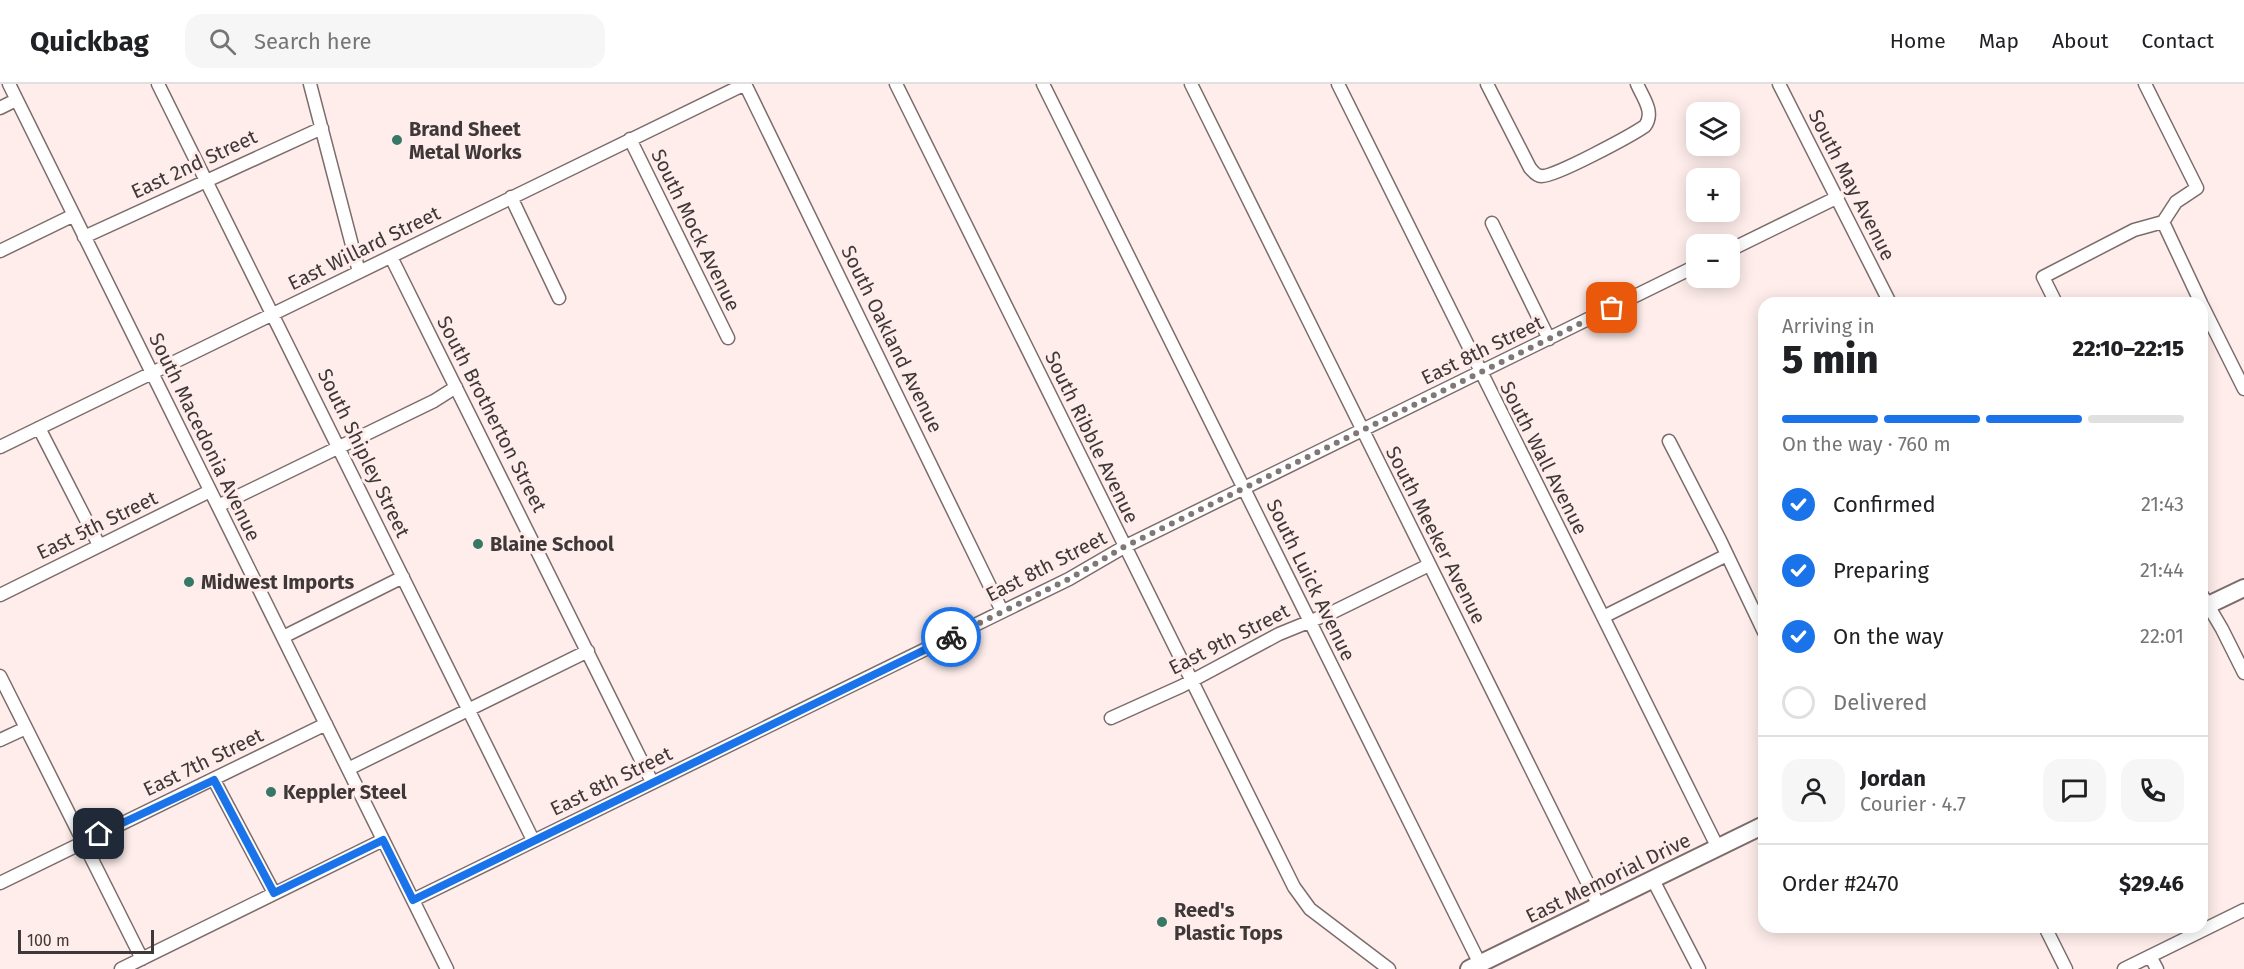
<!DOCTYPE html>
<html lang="en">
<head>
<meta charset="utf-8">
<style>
  body { margin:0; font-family:"Fira Sans",sans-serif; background:#f6f6f6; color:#202124; height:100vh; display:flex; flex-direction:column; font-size:22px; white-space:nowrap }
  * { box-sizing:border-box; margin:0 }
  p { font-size:20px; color:#757577 }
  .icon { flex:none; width:33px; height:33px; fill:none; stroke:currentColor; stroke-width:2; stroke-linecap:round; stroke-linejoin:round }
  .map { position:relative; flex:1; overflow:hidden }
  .drawer { position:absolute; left:1758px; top:213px; width:450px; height:636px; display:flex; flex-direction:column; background:#fff; border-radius:18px; box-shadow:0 3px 15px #0003 }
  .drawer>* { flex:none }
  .tools { position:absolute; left:1686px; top:18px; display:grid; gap:12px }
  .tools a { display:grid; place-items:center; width:54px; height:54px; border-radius:12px; background:#fff; box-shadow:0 3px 15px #0003; font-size:30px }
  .scale { position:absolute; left:18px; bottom:15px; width:136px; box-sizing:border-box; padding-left:6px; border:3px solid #3f3838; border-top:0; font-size:16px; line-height:21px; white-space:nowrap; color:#3f3838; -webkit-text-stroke:4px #feedeb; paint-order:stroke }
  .pin { position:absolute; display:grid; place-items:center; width:51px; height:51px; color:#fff; margin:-26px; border-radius:12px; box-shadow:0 3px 9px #0006 }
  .courier { position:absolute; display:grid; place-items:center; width:60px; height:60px; margin:-30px; border:4px solid #1a73e8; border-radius:50%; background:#fff; color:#222; box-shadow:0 2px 8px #0007 }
  .headline em { font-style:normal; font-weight:800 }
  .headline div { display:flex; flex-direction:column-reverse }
  .headline { display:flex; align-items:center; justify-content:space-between; height:102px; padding:0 24px }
  h1 { font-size:39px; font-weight:800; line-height:45px }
  .bar { display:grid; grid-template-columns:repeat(4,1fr); gap:9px 6px; align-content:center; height:72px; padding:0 24px }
  .bar i { height:8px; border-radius:4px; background:#e0e0e0 }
  .bar .current { background:#1a73e8 }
  .bar p { grid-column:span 4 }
  .line { display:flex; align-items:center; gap:15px; padding:0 24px; border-top:2px solid #e0e0e0 }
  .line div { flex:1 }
  .round { display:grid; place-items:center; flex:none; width:63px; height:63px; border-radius:18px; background:#f6f6f6 }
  ol { padding:0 24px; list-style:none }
  li { display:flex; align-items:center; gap:18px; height:66px }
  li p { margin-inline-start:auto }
  li .icon { padding:6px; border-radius:50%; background:#1a73e8; color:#fff; stroke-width:4 }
  li:last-child { color:#757577 }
  li i { width:33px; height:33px; border:3px solid #e0e0e0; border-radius:50% }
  header { display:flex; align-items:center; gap:36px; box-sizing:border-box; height:84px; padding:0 30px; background:#fff; border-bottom:2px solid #e0e0e0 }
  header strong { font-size:28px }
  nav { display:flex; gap:33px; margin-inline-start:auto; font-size:21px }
  .search { width:420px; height:54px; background:#f6f6f6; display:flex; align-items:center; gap:15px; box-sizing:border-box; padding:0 21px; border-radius:18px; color:#757577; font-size:22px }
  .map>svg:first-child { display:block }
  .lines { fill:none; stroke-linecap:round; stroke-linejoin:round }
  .minor-casing { stroke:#7c6d6c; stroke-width:15 }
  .major-casing { stroke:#7c6d6c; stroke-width:20 }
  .minor { stroke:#fff; stroke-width:12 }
  .major { stroke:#fff; stroke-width:16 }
  .done { stroke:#827777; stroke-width:6; stroke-dasharray:0 10.8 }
  .route { stroke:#1a73e8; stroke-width:8 }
  .poi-dot { fill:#367765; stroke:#feedeb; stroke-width:2 }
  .labels { text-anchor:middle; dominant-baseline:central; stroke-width:6; stroke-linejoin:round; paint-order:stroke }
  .poi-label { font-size:20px; font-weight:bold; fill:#3f3838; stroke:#feedeb; text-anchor:start }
  .street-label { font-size:20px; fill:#3f3838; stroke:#feedeb }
</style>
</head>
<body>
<header>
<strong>Quickbag</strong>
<div class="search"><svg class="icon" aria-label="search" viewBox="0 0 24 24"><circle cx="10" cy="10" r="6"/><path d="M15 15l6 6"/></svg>Search here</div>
<nav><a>Home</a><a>Map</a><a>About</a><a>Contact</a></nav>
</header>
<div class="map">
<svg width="2244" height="885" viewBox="0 0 2244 885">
  <rect width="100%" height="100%" fill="#feedeb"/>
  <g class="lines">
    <defs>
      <path id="minor" d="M9,0L447,885
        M158,0L533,756
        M310,0L359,188
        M745,0L1002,527
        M896,0L1294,803L1310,825L1389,885
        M1043,0L1480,880
        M1191,0L1599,822
        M1338,0L1718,764
        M1487,0L1530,84C1533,87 1536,92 1541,92C1553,94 1632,51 1645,42C1655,28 1643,14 1637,0
        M1779,0L1890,219
        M2145,0L2197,104L2176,118L2163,138L2201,219
        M0,24L16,16
        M630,55L728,254
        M511,113L559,214
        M1492,139L1549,255
        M84,153L322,44
        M1730,166L1838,113
        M0,167L74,131
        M391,173L652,698
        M2056,219L2043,193L2134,146L2163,138
        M2202,221L2244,305
        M39,344L99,461
        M1669,357L1720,456L1764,548
        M0,363L745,0
        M218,422L434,317L456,303
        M0,511L210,407
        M2202,511L2222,545L2244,589
        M1603,533L1727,471
        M283,553L403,493
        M0,592L142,875
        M1111,634L1182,602L1279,550L1333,528L1429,481
        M0,656L26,644
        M348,685L588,567
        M214,696L274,809
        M1653,796L1699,885
        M0,799L326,640
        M413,816L1069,495L1124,463L1696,182
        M2045,843L2066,885
        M2150,872L2157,885
        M121,885L383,756
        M2124,885L2244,826"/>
      <path id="major" d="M2202,524L2244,504
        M1469,885L1764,741"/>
    </defs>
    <use href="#minor" class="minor-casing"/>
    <use href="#major" class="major-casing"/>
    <use href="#minor" class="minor"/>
    <use href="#major" class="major"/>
  </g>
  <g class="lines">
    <path class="done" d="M951,553L1069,495L1124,463L1612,224"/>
    <path class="route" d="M99,750L214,696L274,809L383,756L413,816L951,553"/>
  </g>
  <g class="poi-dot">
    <circle cx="397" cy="56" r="6"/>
    <circle cx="478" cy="460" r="6"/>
    <circle cx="189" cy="498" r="6"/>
    <circle cx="271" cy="708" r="6"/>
    <circle cx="1162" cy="838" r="6"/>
  </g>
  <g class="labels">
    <g class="poi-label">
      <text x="409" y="45">Brand Sheet<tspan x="409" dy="23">Metal Works</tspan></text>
      <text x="490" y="460">Blaine School</text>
      <text x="201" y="498">Midwest Imports</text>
      <text x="283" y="708">Keppler Steel</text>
      <text x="1174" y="826">Reed's<tspan x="1174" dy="23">Plastic Tops</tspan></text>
    </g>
    <g class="street-label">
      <text transform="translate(194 80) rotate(-25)">East 2nd Street</text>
      <text transform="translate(1852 101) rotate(63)">South May Avenue</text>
      <text transform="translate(696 146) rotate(64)">South Mock Avenue</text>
      <text transform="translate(364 164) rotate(-26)">East Willard Street</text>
      <text transform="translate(892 255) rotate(64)">South Oakland Avenue</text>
      <text transform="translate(1482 266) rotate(-26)">East 8th Street</text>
      <text transform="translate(492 330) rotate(63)">South Brotherton Street</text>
      <text transform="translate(205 353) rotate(64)">South Macedonia Avenue</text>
      <text transform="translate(1092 353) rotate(64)">South Ribble Avenue</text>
      <text transform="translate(364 369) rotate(64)">South Shipley Street</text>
      <text transform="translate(1544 374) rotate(63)">South Wall Avenue</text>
      <text transform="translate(97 441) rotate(-26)">East 5th Street</text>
      <text transform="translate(1436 451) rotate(63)">South Meeker Avenue</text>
      <text transform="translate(1046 482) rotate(-27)">East 8th Street</text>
      <text transform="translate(1311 496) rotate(64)">South Luick Avenue</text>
      <text transform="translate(1229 555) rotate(-27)">East 9th Street</text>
      <text transform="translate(203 678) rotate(-26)">East 7th Street</text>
      <text transform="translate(611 697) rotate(-26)">East 8th Street</text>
      <text transform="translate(1608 794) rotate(-26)">East Memorial Drive</text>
    </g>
  </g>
</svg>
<div class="tools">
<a><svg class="icon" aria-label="layers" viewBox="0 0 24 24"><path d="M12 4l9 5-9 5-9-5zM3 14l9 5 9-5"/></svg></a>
<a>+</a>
<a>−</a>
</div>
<div class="scale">100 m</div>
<div class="pin" style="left:1612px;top:224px;background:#ea580c"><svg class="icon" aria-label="bag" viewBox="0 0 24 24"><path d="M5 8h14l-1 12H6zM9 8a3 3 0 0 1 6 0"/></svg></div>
<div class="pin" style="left:99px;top:750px;background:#1f2937"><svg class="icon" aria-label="home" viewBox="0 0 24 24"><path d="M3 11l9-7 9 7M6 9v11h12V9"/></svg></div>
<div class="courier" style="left:951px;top:553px"><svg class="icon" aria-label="bike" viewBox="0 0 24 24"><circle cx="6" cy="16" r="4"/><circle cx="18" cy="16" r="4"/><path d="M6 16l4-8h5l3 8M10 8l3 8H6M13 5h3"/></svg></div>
<section class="drawer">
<div class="headline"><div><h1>5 min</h1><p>Arriving in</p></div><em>22:10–22:15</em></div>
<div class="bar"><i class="current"></i><i class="current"></i><i class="current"></i><i></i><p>On the way · 760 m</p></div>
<ol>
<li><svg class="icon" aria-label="check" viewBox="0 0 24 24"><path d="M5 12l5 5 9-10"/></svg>Confirmed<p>21:43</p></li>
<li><svg class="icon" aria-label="check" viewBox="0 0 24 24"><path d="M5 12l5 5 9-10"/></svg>Preparing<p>21:44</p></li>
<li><svg class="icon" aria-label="check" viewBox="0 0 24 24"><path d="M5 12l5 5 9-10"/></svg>On the way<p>22:01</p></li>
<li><i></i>Delivered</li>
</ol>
<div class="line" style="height:108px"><a class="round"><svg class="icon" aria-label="person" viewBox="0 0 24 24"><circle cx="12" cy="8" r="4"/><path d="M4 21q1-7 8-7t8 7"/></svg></a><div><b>Jordan</b><p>Courier · 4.7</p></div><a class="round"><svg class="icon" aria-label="chat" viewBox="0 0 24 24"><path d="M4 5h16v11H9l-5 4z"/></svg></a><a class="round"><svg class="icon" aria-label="phone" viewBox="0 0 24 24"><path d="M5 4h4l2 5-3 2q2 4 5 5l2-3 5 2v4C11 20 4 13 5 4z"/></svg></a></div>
<div class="line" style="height:78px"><div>Order #2470</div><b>$29.46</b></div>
</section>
</div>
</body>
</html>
